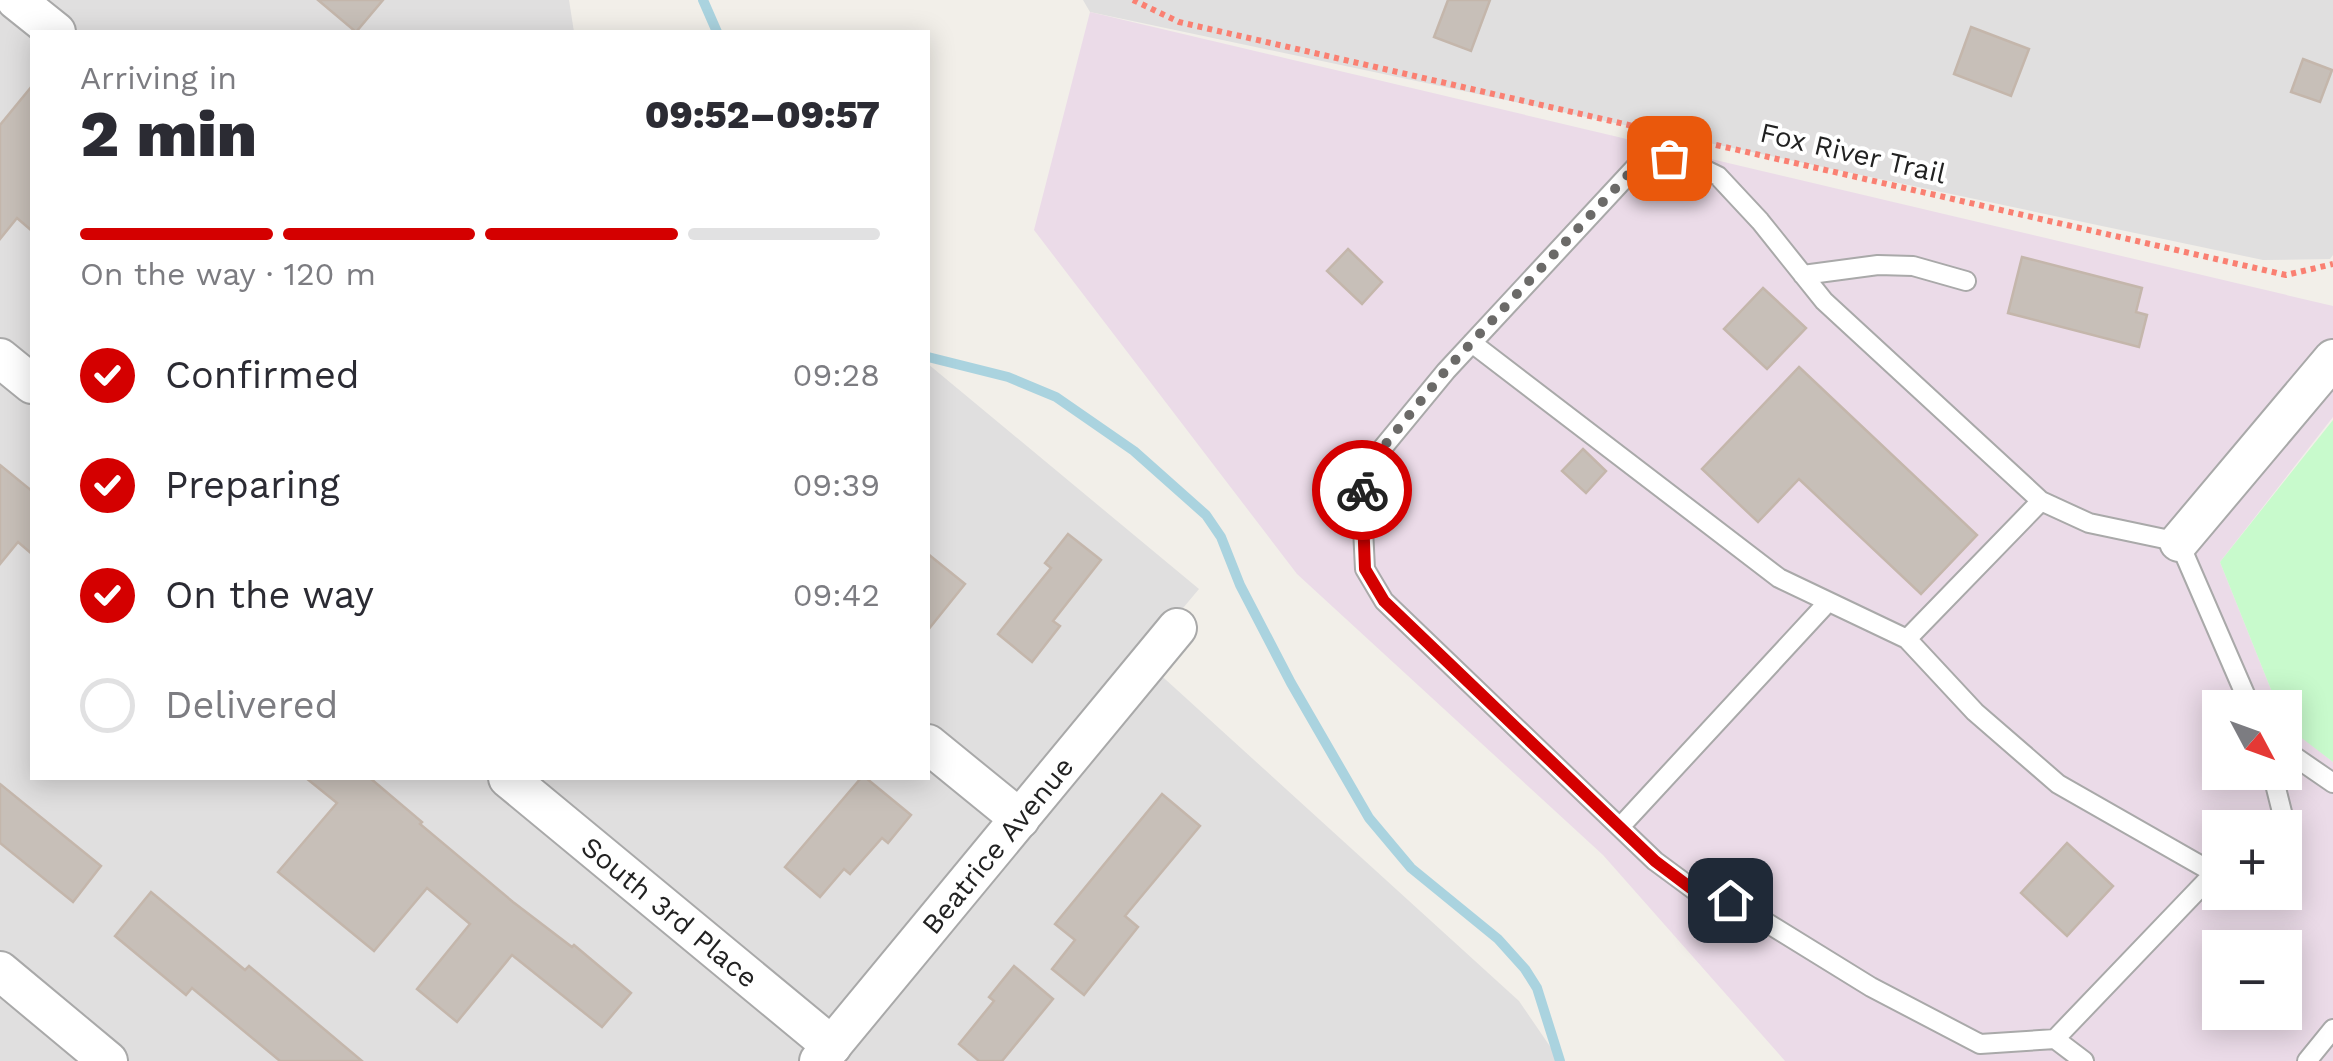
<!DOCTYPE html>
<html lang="en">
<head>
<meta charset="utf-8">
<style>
  body { margin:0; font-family:"Work Sans",sans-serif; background:#f2f2f3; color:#2b2b33; height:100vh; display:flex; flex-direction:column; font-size:38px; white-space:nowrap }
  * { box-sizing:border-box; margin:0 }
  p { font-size:32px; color:#7c7c81 }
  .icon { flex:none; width:55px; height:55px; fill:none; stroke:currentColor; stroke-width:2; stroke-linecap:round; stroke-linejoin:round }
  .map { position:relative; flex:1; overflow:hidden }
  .details { position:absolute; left:30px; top:30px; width:900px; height:750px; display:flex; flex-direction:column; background:#fff; border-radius:0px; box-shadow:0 5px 25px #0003 }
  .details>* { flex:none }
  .needle { width:65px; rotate:131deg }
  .tools { position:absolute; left:2202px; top:690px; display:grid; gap:20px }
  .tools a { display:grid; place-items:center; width:100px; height:100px; border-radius:0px; background:#fff; box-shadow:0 5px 25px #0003; font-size:50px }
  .pin { position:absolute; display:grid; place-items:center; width:85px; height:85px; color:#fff; margin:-42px; border-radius:20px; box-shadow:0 5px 15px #0006 }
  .courier { position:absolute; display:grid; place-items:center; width:100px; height:100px; margin:-50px; border:8px solid #d40000; border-radius:50%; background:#fff; color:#222; box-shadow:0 2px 12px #0007 }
  .overview em { font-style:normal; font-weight:800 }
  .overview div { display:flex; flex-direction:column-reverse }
  .overview { display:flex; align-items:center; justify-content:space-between; height:170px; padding:0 50px }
  h1 { font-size:65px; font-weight:800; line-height:75px }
  .bar { display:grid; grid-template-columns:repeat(4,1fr); gap:15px 10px; align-content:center; height:120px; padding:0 50px }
  .bar i { height:12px; border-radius:8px; background:#e1e1e2 }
  .bar .active { background:#d40000 }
  .bar p { grid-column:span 4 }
  ol { padding:0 50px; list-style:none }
  li { display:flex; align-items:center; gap:30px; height:110px }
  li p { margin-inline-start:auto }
  li .icon { padding:10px; border-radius:50%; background:#d40000; color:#fff; stroke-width:4 }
  li:last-child { color:#7c7c81 }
  li i { width:55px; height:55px; border:5px solid #e1e1e2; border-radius:50% }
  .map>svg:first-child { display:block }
  .residential { fill:#e0dfdf }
  .industrial { fill:#ebdbe8; fill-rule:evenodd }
  .park { fill:#c8facc }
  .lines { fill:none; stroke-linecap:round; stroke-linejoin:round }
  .stream { stroke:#aad3df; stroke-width:10 }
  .building { fill:#c7bfb8; stroke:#c4b6ab; stroke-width:2.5 }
  .service-casing { stroke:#a9a9a9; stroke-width:22 }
  .minor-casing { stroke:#a9a9a9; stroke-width:42 }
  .path { stroke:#fa8072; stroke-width:6; stroke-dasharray:5 5; stroke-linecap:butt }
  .service { stroke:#fff; stroke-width:18 }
  .minor { stroke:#fff; stroke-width:38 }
  .done { stroke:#6b6a68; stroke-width:10; stroke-dasharray:0 18 }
  .route { stroke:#d40000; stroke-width:12 }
  .labels { text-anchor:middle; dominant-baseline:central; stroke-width:8; stroke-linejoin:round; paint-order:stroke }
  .street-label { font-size:28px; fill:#222; stroke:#fff }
</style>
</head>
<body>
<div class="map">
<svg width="2333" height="1061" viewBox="0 0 2333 1061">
  <rect width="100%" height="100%" fill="#f2efe9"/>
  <path class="residential" d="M0,0L32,32V778H928V757L1006,821L812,1061H0Z
    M29,0H569L574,32H69Z
    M1083,0H2333V255L2330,259L2263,260L1090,12Z
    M928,364L1199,589L1018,805L928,731Z
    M1154,669L1519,1001L1560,1061H839Z"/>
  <path class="industrial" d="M1090,12L2333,306V417L2220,562L2278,707L2220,708V772H2285V724L2333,762V1061H1785L1603,855L1297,574L1034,230ZM2220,828H2285V892H2220ZM2220,948H2285V1012H2220Z"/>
  <path class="park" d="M2333,420V762L2286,726L2285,708L2278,707L2220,562Z"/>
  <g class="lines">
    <path class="stream" d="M703,0L717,32
      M928,357L1008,377L1056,397L1134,451L1206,515L1221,537L1240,585L1291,683L1369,818L1411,868L1498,939L1525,969L1537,988L1560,1061"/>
  </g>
  <path class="building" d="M318,0H383L356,32Z
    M1448,0H1490L1471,51L1434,37Z
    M1971,27L2029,49L2011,96L1954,74Z
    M2303,59L2332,70L2320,102L2291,92Z
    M32,86V231L17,218L0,239V125Z
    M1348,249L1382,282L1362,304L1327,271Z
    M2022,257L2142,288L2136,312L2147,315L2139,347L2008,313Z
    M1763,288L1806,328L1767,369L1724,329Z
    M1799,367L1977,535L1921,594L1799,479L1758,522L1702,469Z
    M1583,449L1606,471L1586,493L1562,471Z
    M0,465L32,491V554L18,542L0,564Z
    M1068,534L1101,560L1053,621L1060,626L1032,662L998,634L1051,568L1045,563Z
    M928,554L965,584L928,630Z
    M306,778H370L422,822L420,824L513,902L572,947L574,945L631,993L602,1027L512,955L457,1022L417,989L470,924L427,888L374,951L278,872L337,803Z
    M861,778H866L911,815L888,843L882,838L850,874L844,869L820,897L785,867Z
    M0,784L101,866L73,902L0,843Z
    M1162,794L1200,826L1125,916L1138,927L1084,995L1052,969L1075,940L1055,924Z
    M2067,843L2113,886L2067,936L2021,893Z
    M151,892L245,970L249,966L362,1061H280L192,988L186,995L115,936Z
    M1014,966L1053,999L1002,1061H979L959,1044L994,1001L989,997Z"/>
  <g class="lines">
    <defs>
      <path id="service" d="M1803,275L1878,265L1913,266L1966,281
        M1472,343L1779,578L1907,639L1975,712L2058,784L2214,873
        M1907,639L2041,501
        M2285,750L2333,783
        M2272,772L2289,840L2285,841
        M1620,827L1828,602
        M2055,1039L1980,1044L1871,987L1730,900L1697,892L1655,861L1384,601L1365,569L1361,488L1371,462L1446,371L1641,161L1655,158L1685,160L1718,176L1760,221L1824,301L2041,501L2089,523L2179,542L2251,708
        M2084,1061L2055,1039L2214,873L2220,870
        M2307,1061L2333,1029"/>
      <g id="minor">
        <path d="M16,0L56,32"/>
        <path d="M0,358L32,384"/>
        <path d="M2179,542L2333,359"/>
        <path d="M928,744L1020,819"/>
        <path id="s1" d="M508,778L832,1046"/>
        <path d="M0,971L108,1061"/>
        <path id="s2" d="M819,1061L1177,628"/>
      </g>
    </defs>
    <use href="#service" class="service-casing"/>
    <use href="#minor" class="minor-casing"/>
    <path class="path" d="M1133,0L1179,22L1655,131
      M1716,145L2286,275L2333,264"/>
    <use href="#service" class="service"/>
    <use href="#minor" class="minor"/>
  </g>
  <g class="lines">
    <path class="done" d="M1362,490L1371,462L1446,370L1641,161L1669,158"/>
    <path class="route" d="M1362,490L1365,569L1384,601L1655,861L1696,892L1730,900"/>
  </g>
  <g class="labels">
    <g class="street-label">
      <text transform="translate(1853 153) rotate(13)">Fox River Trail</text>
      <text stroke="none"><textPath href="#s2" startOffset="280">Beatrice Avenue</textPath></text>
      <text stroke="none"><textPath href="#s1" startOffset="210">South 3rd Place</textPath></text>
    </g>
  </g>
</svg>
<div class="tools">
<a><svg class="needle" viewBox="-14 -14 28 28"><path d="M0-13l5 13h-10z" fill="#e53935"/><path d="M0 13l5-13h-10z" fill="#7c7c81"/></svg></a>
<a>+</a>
<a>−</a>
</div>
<div class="pin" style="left:1669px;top:158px;background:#ea580c"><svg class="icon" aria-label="bag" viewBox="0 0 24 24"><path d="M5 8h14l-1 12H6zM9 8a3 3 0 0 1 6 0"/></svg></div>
<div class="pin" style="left:1730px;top:900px;background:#1f2937"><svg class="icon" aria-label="home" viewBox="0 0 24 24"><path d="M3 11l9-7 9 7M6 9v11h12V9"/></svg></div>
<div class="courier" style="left:1362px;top:490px"><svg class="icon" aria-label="bike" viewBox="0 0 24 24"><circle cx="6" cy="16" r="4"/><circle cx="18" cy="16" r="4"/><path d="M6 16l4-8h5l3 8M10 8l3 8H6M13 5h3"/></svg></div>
<section class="details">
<div class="overview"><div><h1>2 min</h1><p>Arriving in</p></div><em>09:52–09:57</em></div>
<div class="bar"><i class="active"></i><i class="active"></i><i class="active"></i><i></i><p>On the way · 120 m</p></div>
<ol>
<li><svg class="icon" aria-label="check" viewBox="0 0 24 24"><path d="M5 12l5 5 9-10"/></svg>Confirmed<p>09:28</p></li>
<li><svg class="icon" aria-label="check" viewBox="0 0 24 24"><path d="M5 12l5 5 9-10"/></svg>Preparing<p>09:39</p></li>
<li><svg class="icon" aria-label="check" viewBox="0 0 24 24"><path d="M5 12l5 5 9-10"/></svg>On the way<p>09:42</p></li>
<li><i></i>Delivered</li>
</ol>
</section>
</div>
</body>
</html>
